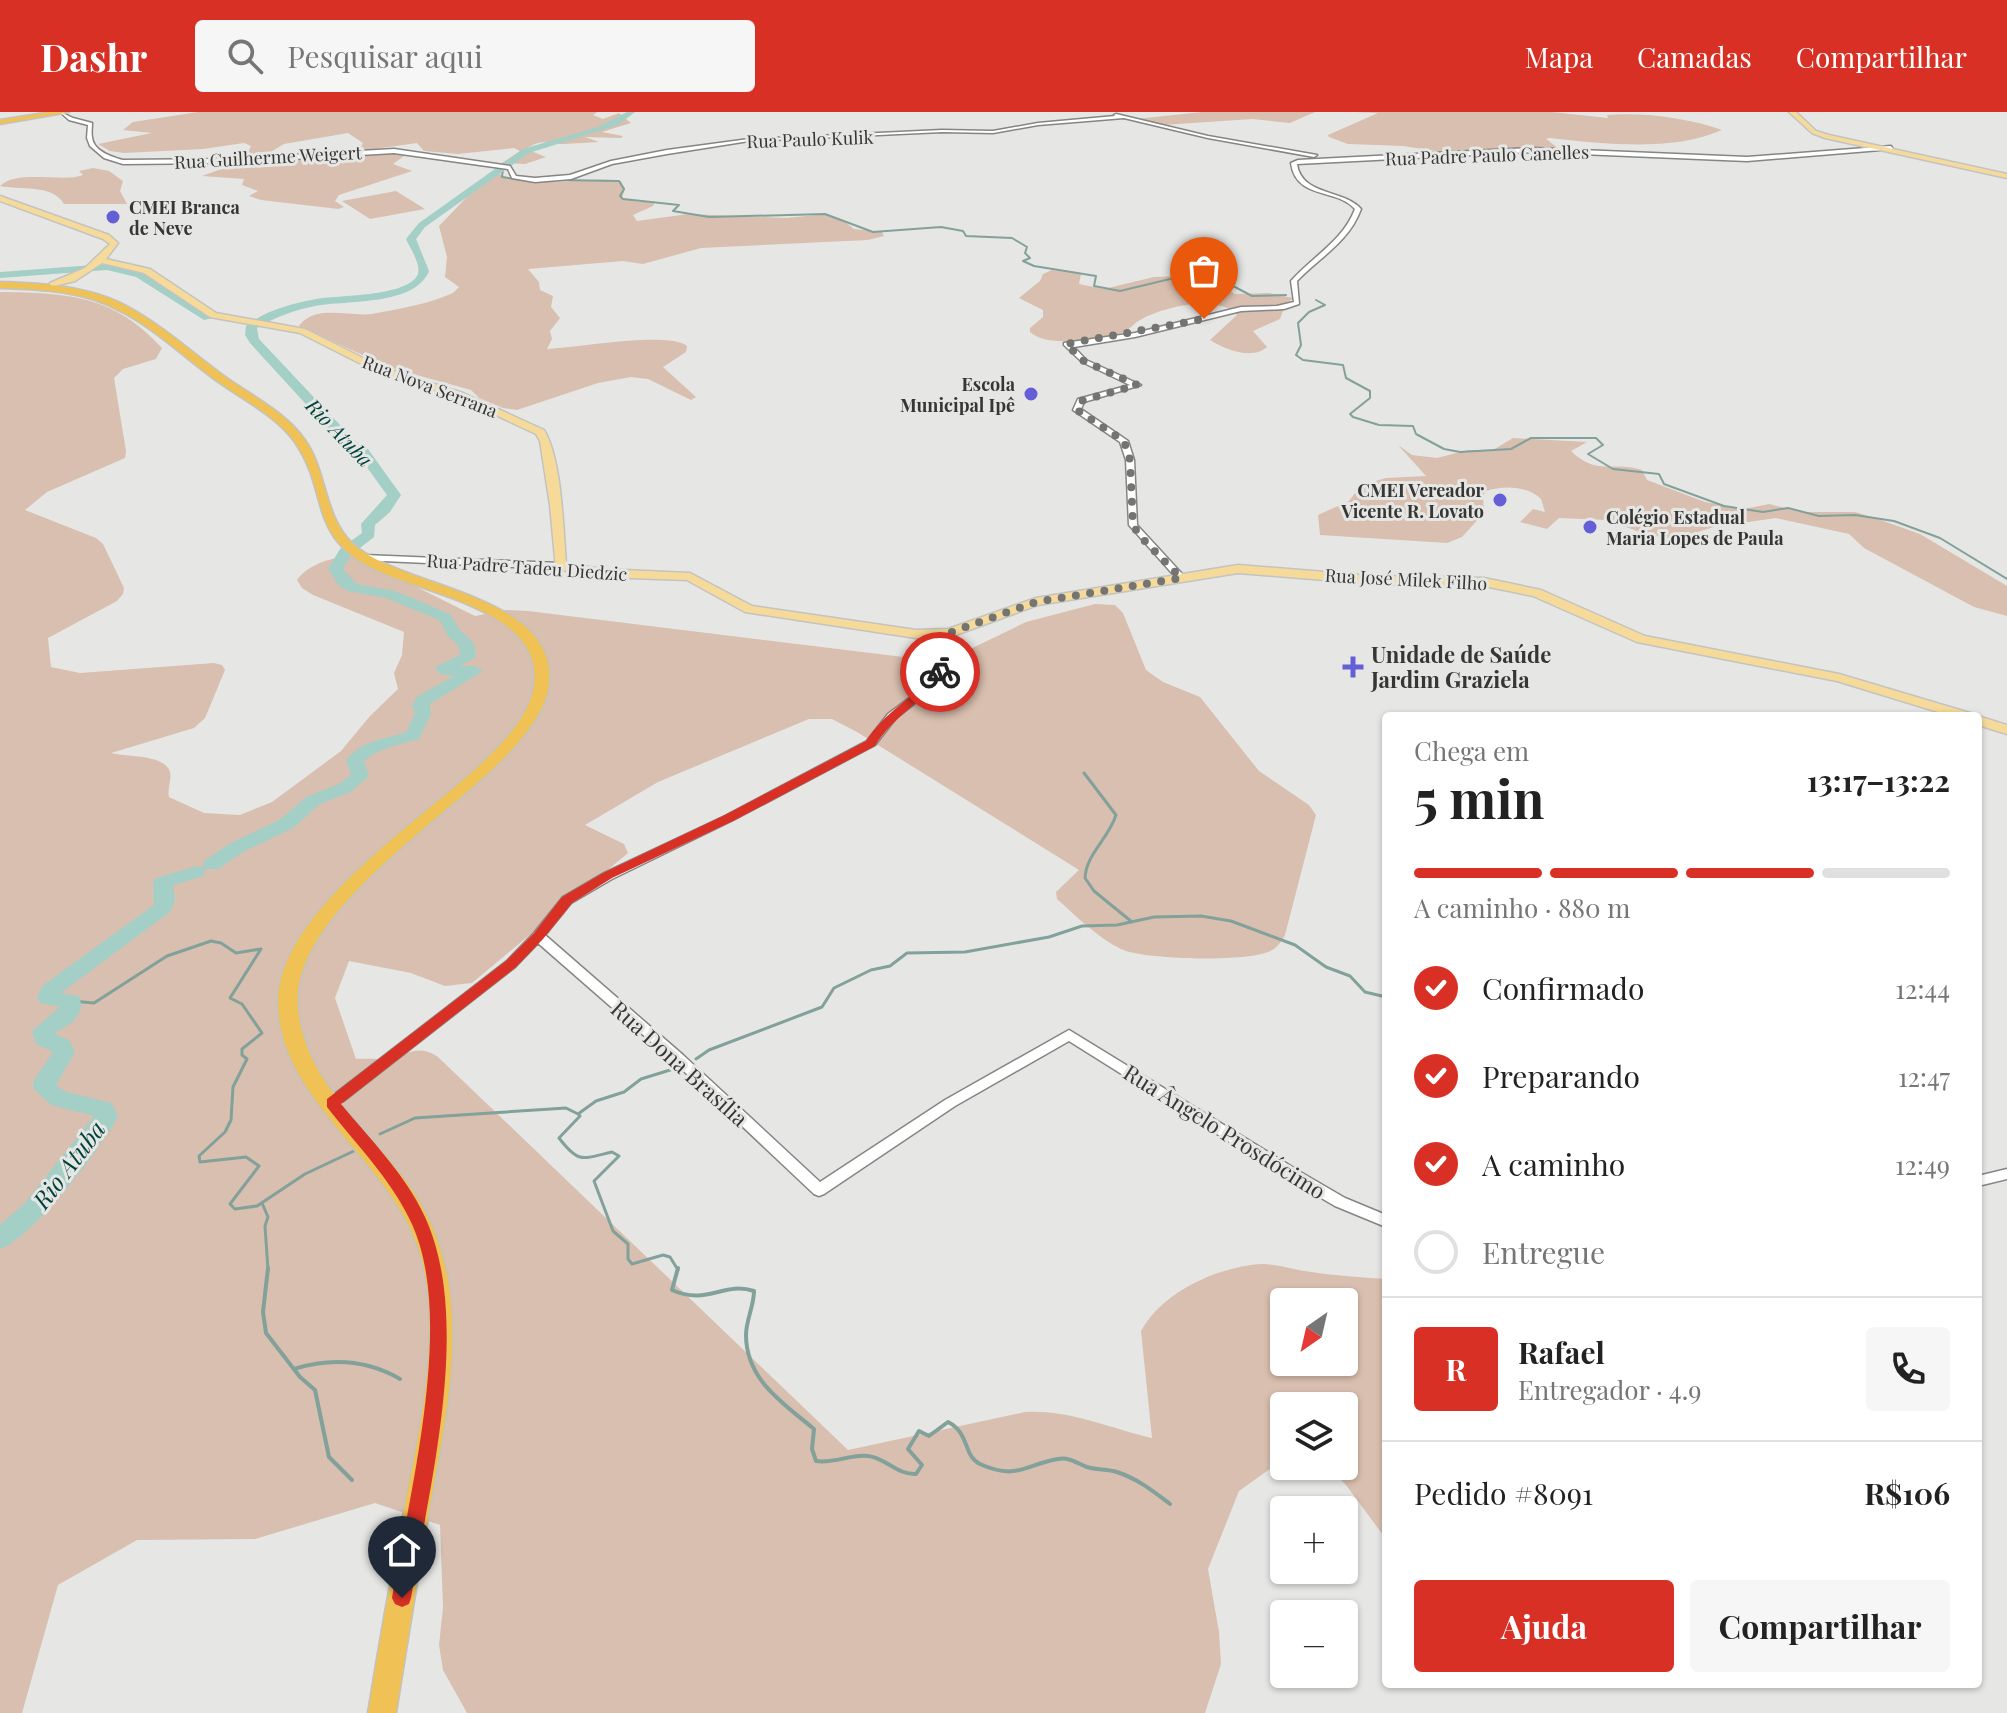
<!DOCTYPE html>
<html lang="pt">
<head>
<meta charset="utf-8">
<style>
  body { margin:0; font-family:"Playfair Display",serif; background:#f6f6f6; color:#222; height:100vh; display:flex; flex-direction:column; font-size:30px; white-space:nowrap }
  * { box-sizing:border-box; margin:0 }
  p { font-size:26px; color:#767676 }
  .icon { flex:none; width:44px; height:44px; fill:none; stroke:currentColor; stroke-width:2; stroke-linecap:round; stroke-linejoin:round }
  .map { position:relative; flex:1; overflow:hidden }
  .panel { position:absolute; left:1382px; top:600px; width:600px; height:976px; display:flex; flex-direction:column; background:#fff; border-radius:8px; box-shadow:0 2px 6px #0004 }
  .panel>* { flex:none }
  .needle { width:52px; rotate:214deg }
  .fabs { position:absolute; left:1270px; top:1176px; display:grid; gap:16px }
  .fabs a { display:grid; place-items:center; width:88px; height:88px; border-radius:8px; background:#fff; box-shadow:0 2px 6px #0004; font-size:40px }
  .pin { position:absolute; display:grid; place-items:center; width:68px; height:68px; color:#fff; margin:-82px -34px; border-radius:50% 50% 50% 0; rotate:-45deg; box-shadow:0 0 8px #0007 }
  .pin .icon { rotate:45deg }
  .courier { position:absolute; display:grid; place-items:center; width:80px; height:80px; margin:-40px; border:6px solid #d93025; border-radius:50%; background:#fff; color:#222; box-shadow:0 2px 10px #0007 }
  .summary em { font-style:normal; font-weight:700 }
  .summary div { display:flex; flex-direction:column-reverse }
  .summary { display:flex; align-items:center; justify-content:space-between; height:136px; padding:0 32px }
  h1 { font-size:52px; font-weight:700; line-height:60px }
  .bar { display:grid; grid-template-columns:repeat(4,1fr); gap:12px 8px; align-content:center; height:96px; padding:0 32px }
  .bar i { height:10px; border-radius:6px; background:#e0e0e0 }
  .bar .active { background:#d93025 }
  .bar p { grid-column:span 4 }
  .line { display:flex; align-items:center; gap:20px; padding:0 32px; border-top:2px solid #e0e0e0 }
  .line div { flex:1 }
  .round { display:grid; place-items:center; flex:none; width:84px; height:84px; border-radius:8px; background:#f6f6f6 }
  ol { padding:0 32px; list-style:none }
  li { display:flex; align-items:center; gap:24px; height:88px }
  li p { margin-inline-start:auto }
  li .icon { padding:8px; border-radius:50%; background:#d93025; color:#fff; stroke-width:4 }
  li:last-child { color:#767676 }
  li i { width:44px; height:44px; border:4px solid #e0e0e0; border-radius:50% }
  .cta { display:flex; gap:16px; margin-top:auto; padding:16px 32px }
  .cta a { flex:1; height:92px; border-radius:8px; background:#d93025; color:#fff; font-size:32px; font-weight:700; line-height:92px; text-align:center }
  .cta a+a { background:#f6f6f6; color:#222 }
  header { display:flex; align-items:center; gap:48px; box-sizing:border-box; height:112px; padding:0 40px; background:#d93025; color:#fff }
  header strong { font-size:38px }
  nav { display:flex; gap:44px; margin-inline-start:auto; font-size:28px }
  .search { width:560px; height:72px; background:#f6f6f6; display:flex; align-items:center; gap:20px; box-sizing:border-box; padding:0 28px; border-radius:8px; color:#767676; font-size:30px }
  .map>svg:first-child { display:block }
  .green { fill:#d9bfaf; fill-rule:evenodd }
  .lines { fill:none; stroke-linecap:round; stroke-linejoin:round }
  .stream-far2 { stroke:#82a19b; stroke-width:2 }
  .stream-far1 { stroke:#82a19b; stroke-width:3 }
  .stream { stroke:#82a19b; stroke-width:4 }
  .river { fill:#a3cfc7; fill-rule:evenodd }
  .minor-casing { stroke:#858683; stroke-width:3 }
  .major-casing { stroke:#c3c3c2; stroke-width:3 }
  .highway-casing { stroke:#c3c3c2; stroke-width:3 }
  .minor { fill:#fff; fill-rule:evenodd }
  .major { fill:#f6da99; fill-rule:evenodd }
  .highway { fill:#f0c155; fill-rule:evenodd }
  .route { fill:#d93025 }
  .done { stroke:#747572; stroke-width:8; stroke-dasharray:0 14.4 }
  .poi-dot { fill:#645ed7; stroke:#e6e7e4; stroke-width:3 }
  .labels { text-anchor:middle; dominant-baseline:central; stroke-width:6; stroke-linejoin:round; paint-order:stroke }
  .far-street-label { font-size:18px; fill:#363735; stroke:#e6e7e4 }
  .far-poi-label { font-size:18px; font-weight:bold; fill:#363735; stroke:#e6e7e4; text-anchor:start }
  .far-water-label { font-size:20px; font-style:italic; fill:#00433c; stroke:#e6e7e4 }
  .poi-label { font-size:22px; font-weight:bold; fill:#363735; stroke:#e6e7e4; text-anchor:start }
  .street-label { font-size:22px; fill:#363735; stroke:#e6e7e4 }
  .water-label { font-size:24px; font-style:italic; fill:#00433c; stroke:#e6e7e4 }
</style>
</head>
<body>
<header>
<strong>Dashr</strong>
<div class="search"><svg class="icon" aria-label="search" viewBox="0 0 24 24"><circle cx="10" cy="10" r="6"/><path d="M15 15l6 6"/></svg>Pesquisar aqui</div>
<nav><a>Mapa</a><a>Camadas</a><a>Compartilhar</a></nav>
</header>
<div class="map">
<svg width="2007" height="1601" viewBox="0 0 2007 1601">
  <rect width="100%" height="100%" fill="#e6e7e4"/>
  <path class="green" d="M198,0H597L593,3L603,7L619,1L631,11L602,20L623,24L621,26L585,25L599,30C588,31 575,31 564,32C549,33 544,25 526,37L546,45L525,52L502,51L520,39L514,36L458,42L424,39L417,31L359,39L363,31L348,21L284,32L269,41L249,45L247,43L251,34L244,31L203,37L124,41L110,39L98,32L152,21L123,18L133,10Z
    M1202,0H1315L1290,11L1252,7L1163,13L1136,7Z
    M1354,0H1552L1608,6L1607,3C1643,0 1689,6 1722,18C1671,40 1606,32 1550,26L1546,27L1558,36L1442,40L1403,34L1348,32L1329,25L1328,23L1378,1Z
    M389,41L404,44L393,52L412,59L339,83L335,89L344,95L338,97L261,88L249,84L258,79L242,73L244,67L202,64L243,49Z
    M93,56L109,59L123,69L120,79L127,92H64C53,72 19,78 0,74C17,57 64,71 83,63L79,59Z
    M496,60C527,80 584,63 621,69L625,77L622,86L639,90L655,89L653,94L633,103L637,109L688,102L786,106L826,102L843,108L854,117L882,120L884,124L868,128L701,136L643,152L623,149L528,157L539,170L540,178L553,184L551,195L560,206L550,219L552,227L547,237C576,236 668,219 687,234L686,240L663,255L696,285L691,288L648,267L631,265L598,271L517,298L503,296L479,286L471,278L391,256L299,214C315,192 349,205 372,202C398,197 429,192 453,181L459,175L445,165L447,145L439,114L487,64Z
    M396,79L425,97L370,107L342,89Z
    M1052,158L1081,162L1079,172L1104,177L1154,165L1179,164L1219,172L1235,182L1269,181L1293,186L1285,193L1280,207L1253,219L1267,235C1253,248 1225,238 1210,228L1237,203C1218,182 1164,195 1142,207C1133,211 1130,218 1122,221C1100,228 1046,236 1030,220V216L1043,205V198L1019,186L1040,169L1043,162Z
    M0,180C68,181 114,183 162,236L156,247L123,257L114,266L126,339L125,346L47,380L25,398L96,426L103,432L124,476L123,482L117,489L48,526L51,555L80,561L214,551L222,553L225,558L205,606L194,616L111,641C125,645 165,642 170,660C172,668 167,677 169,685L204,701L240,703L272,690L341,639L370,604L398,577L394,561L402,543L404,520L313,483L302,476L297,468C308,452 335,444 354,444L475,504L506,498L528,499L928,548L958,543L1026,510L1095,492L1115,493L1123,501L1146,558L1163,570L1200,585L1259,659L1309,693L1316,703L1285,823C1281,830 1277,837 1268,840C1244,850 1144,848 1121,837C1098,826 1076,804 1057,787L1056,780L1079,758L857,620L832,607H809L658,670L585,713L624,732L628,741L472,871L445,874L411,861L349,849L335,886L356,947C367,946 379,948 389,946C409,942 419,932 438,945L848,1338L1025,1300C1069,1297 1109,1316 1152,1326L1141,1219C1162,1180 1219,1154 1262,1152C1279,1152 1295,1158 1311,1160C1336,1164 1361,1165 1386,1167V1427L1346,1373L1327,1354H1344V1294H1284V1347L1239,1379L1208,1457L1219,1520L1221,1552L1205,1601H467L443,1558L439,1533L443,1495L440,1413L375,1391L255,1427L137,1428L58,1473L22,1601H0ZM1284,1190H1344V1250H1284Z
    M1513,326L1587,330L1571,339C1598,365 1612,348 1642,358L1647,368L1705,390L1744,397L1769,392L1800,400H1855L1875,406L1920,422L2007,474V504L1974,495L1864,436L1849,422L1776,406L1714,415L1675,427L1648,423L1607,408L1559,406L1547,417L1520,410L1533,397L1545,400L1541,387C1528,374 1504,373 1486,379L1483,384L1484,401L1462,425L1447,431L1320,423L1318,403L1349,389L1361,373L1386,366L1426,364L1398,333L1412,343L1437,346L1468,338H1493Z"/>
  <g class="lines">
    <path class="stream-far2" d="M503,56L502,65L529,69
      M560,68L619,69L624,77L620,84L623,87L679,93L673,99L709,105L825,102L873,120L941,115L963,119L966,124L1012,126L1027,135L1025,141L1030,146L1023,149L1034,154L1096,164L1094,174L1120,179L1170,167L1195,166L1235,175L1252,184L1286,183
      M1316,188L1325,193L1309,200L1298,211L1301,233L1296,243L1303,248L1343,253L1346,266L1370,279V286L1350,302L1353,305L1379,313L1413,314L1416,322L1444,337L1460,340L1511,337L1531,326H1596L1603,333L1588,342L1613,357L1659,362L1664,372L1724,394L1763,400L1788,396L1819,404L1855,403L1894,409L1940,426L2007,467"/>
    <path class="stream-far1" d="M1084,661L1116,703C1109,726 1086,742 1085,766L1094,779L1132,810
      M71,889L94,891L167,844L211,829L221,831L236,841L261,837L230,886L242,892L262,921L242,937V943L247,947L233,975L231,1008L225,1020L199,1044L200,1050L246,1045L259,1054L230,1092L235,1097L257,1094L305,1062L356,1038
      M696,947L709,938L822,895L834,876L871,858L890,854L907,841L965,840L1049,825L1082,814L1117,813L1154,805L1201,804L1231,809L1295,833L1326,855L1350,864L1365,880L1386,885
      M380,1022L415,1006L566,996L578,1002
      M262,1091L268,1105L265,1114L268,1158
      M678,1158L670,1145L663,1143L632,1152L628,1147V1132L613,1119L594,1069L619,1044L612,1040C582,1047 579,1052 559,1026L580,1004L578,1002L596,989L624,980L641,967L683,954"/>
    <path class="stream" d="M268,1156L263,1200L266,1221L300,1265L315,1278L329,1345L352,1368
      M678,1156L672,1178C708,1194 723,1169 754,1179C754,1194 746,1208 746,1223C746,1268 783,1291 814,1317L812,1337L816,1349C834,1352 850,1342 868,1344C886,1346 897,1363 916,1362L922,1353L908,1337L919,1319L929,1324L948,1310C970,1321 963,1344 980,1352C1017,1369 1026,1352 1058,1347C1070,1345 1076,1351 1087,1355C1096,1358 1107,1357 1117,1360C1138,1367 1153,1379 1170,1392
      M294,1257C330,1246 367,1248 400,1267"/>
    <path class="river" d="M627,0H635L618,13L529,41L425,115L416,127L429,159C415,194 347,188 315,194C295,198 275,205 257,216L259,227L356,330L368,337L401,383L390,400L375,413L374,425L351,443L343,457L357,472L395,479L450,502L460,518L474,531L476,545L460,554H475L483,559L430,592L431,602L419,627C400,633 380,635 364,649L369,664L351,680L320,692L293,716L243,740L218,757H205L204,764L173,773L175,788L170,800L61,881L79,884L82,895L74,909L54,922L69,928L75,940L56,973L66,980L112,991L118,1005C100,1037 33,1126 0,1137V1113L24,1092L94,1004L51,993L33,976L34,968L53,940L36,932L32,919L60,895L40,891L37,886L42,874L154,793L153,770L156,766L197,754L203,756L204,749L229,732L279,708L308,684L339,672L351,663L346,648C362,628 384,628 406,620L415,602L412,593L418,584L454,564L440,562L435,555L460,543L458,533L448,524L439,508L386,486L348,479L339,474L328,457L340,437L362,421L361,412L387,383L358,343L346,336L250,231L245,223L246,214C264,199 293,191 316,187C337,183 409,185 418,162C421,152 410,136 406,127L419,111L523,37L598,15Z
      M107,152L144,161L213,206L204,208L136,165L107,158L0,166V160Z"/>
    <defs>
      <path id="minor" d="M60,0L73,6L92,11C92,16 91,20 92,25C93,39 112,45 123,48L225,47L394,37L510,54L516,64L535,66L570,63L611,49L667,38L749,27L942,18L993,19L1038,11L1115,4L1114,3L1116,2L1208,24L1317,43L1314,45L1208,26L1124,6L1038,13L993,21L942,20L749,29L667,42L612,52L571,67L535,70L512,66L508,57L394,41L225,51L123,52L104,46L90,34L87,26L88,13L69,8Z
        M1891,34L1893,37L1747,49L1533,40L1297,52C1301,84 1344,77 1361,97C1349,130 1320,145 1297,169L1299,192L1284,197L1241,199L1135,225L1074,235L1086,248L1141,273L1084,290L1081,297L1128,329L1134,348L1137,413L1184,464V468H1178L1129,413L1126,348L1120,330L1073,298L1078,287L1130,273L1082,250L1064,233V231L1135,221L1241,195L1277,194L1294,190L1291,169C1313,144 1343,129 1355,97C1337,76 1296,88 1291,51L1298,48L1533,36L1747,45Z
        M364,443L560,451L564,454L560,457L361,448V444Z
        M949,518L954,521L947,556L940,572L896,606L875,633L733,708L612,767L571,791L545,823L683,943L820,1070L945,988L1069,918L1302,1061L1345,1086L1386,1103V1115L1335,1094L1292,1069L1069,929L955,994L824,1082L819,1084L814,1082L673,949L538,831L515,855L337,994H327L325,991L327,988L507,849L534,821L563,785L604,761L725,704L867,629L888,602L932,569L937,556L944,521Z
        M2007,1057V1067L1978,1074V1064Z"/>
      <path id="major" d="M1789,0H1796L1816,19L1829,23L2007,62V66L1825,26L1812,21Z
        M0,84L109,123L118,131L106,147L150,157L216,201L305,217L381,255L463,281L544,318C562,348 563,415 566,451L601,457L690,461L752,494L916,518L948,517L1036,486L1238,453L1373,464L1484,466L1541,478L1645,524L1839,562L1970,601L1972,604H1951L1837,569L1637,530L1533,484L1484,474L1373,472L1238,461L1038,493L953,524L916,526L745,500L687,468L601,465L556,457L550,393L540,329L536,322L457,285L375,259L300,221L210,205L144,161L102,151L75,169L50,175V171L85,156L110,132L103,127L0,89Z
        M1978,604L2007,613V622L1978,613Z"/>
      <path id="highway" d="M51,0H69L0,12V8Z
        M0,170C42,171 92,174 130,196C166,216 197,245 231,269C256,286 287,302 305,328C327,359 324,405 352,431C400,477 559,481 549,572C547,594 532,614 518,631C461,699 290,798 298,895C305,982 391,1030 427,1103C475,1198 444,1313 427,1412C416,1475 406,1538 396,1601H368C378,1539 389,1476 401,1414C416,1329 447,1217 417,1133C387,1047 278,986 278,890C279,796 428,705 489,644C508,625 530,601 534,573C544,499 426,482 378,459C305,425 331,381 294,329C276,304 245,289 220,271C187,248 156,217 120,199C84,179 40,177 0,176Z"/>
    </defs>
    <use href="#minor" class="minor-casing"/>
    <use href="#major" class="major-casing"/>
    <use href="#highway" class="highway-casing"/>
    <use href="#minor" class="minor"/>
    <use href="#major" class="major"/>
    <use href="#highway" class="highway"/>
  </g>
  <path class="route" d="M936,558L945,560C925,589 893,604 875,634L733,709L612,766L572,791L543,827L516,855L341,992C370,1027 406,1063 425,1105C473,1210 429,1374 411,1486L409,1492L402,1495L395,1492L392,1486C409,1382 457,1203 410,1108C390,1066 355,1031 327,995V987L506,849L534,821L562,785L603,761L725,703L866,629C884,600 916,585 936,558Z"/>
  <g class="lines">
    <path class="done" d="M940,560L949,521L1036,490L1181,466L1140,424L1133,413L1130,348L1124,329L1077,298L1081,289L1137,273L1084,249L1066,232L1204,207"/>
  </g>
  <g class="poi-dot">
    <circle cx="113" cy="105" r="8"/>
    <circle cx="1031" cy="282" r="8"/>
    <circle cx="1500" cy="388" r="8"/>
    <circle cx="1590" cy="415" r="8"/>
    <path d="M1349 543h8v8h8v8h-8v8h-8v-8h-8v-8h8z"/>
  </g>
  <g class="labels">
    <g class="far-street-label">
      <text transform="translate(810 27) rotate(-2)">Rua Paulo Kulik</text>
      <text transform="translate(1487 43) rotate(-2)">Rua Padre Paulo Canelles</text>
      <text transform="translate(268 45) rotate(-3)">Rua Guilherme Weigert</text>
      <text transform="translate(430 274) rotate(21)">Rua Nova Serrana</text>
      <text transform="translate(527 455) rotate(4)">Rua Padre Tadeu Diedzic</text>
      <text transform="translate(1406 467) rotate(3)">Rua José Milek Filho</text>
    </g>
    <g class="far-poi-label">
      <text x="129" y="95">CMEI Branca<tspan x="129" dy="21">de Neve</tspan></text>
      <text x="1015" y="272" text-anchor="end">Escola<tspan x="1015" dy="21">Municipal Ipê</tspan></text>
      <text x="1484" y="378" text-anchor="end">CMEI Vereador<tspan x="1484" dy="21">Vicente R. Lovato</tspan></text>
      <text x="1606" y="405">Colégio Estadual<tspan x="1606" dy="21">Maria Lopes de Paula</tspan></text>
    </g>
    <g class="far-water-label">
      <text transform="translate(340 320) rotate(46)">Rio Atuba</text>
    </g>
    <g class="poi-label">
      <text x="1371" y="542">Unidade de Saúde<tspan x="1371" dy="25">Jardim Graziela</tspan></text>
    </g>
    <g class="street-label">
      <text transform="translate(680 951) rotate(42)">Rua Dona Brasília</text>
      <text transform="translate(1225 1019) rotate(32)">Rua Ângelo Prosdócimo</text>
    </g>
    <g class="water-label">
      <text transform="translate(68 1052) rotate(-53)">Rio Atuba</text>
    </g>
  </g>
</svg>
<div class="fabs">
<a><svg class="needle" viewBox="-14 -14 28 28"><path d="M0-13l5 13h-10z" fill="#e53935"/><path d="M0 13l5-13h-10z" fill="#767676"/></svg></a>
<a><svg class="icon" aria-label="layers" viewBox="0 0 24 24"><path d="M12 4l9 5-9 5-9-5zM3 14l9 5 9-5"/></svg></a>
<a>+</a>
<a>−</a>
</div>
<div class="pin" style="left:1204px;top:207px;background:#ea580c"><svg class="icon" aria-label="bag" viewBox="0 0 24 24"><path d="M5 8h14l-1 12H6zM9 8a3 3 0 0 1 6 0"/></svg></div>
<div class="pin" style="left:402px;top:1486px;background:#1f2937"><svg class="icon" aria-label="home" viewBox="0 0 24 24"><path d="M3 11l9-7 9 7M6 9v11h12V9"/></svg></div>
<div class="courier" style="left:940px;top:560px"><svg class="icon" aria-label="bike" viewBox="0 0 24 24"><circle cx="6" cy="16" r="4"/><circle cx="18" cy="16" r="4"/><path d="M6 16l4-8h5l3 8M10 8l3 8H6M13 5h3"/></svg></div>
<section class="panel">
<div class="summary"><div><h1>5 min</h1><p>Chega em</p></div><em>13:17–13:22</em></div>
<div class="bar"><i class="active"></i><i class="active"></i><i class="active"></i><i></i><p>A caminho · 880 m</p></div>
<ol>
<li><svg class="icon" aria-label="check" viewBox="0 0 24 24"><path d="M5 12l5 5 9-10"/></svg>Confirmado<p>12:44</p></li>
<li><svg class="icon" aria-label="check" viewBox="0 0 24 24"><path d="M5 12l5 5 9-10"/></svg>Preparando<p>12:47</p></li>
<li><svg class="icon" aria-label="check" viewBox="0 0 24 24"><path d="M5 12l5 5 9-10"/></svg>A caminho<p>12:49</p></li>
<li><i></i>Entregue</li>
</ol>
<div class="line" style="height:144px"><b class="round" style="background:#d93025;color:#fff">R</b><div><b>Rafael</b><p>Entregador · 4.9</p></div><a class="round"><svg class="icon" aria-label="phone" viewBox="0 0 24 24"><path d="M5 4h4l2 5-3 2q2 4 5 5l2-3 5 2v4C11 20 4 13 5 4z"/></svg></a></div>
<div class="line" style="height:104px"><div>Pedido #8091</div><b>R$106</b></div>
<div class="cta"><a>Ajuda</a><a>Compartilhar</a></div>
</section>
</div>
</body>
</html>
